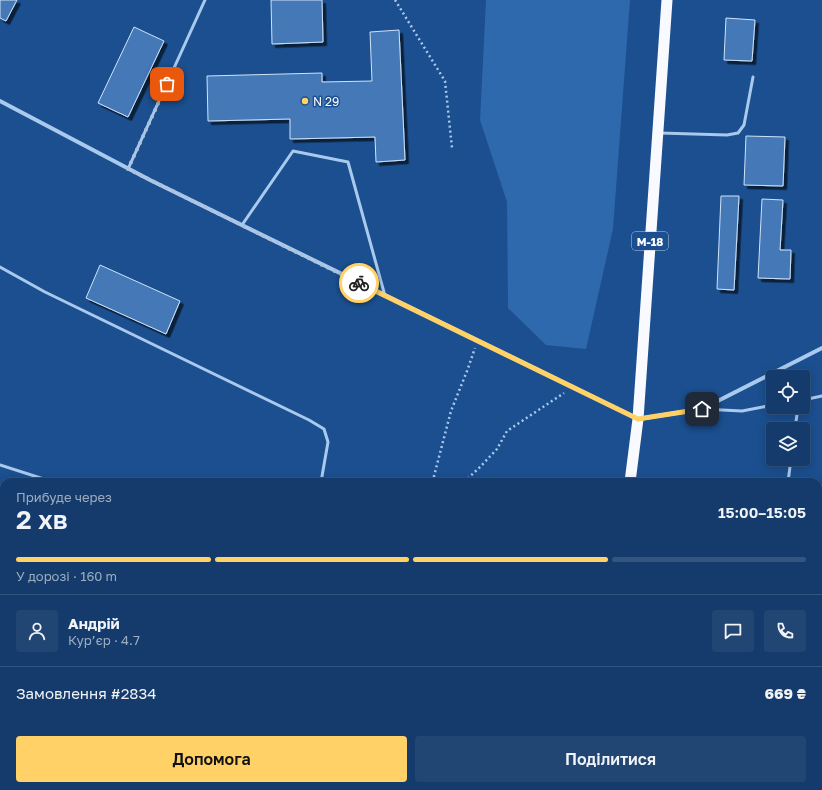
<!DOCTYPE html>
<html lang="uk">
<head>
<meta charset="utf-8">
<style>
  body { margin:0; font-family:"Golos Text",sans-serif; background:#214673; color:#f1f3f6; height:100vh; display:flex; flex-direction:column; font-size:15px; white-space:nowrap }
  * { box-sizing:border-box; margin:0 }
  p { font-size:13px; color:#9dadc1 }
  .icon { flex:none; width:22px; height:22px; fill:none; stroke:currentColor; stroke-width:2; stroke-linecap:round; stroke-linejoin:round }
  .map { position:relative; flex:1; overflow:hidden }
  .details { position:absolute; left:0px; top:478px; width:822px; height:312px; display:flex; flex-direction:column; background:#143b6b; border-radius:12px 12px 0 0; box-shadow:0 2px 10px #0003,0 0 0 1px #33557e }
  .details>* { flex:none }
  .buttons { position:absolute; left:766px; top:370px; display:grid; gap:8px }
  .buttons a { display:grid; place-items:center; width:44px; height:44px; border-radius:4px; background:#143b6b; box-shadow:0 2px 10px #0003,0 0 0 1px #33557e; font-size:20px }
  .pin { position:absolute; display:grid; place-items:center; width:34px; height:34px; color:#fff; margin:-17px; border-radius:8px; box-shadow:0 2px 6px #0006 }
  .courier { position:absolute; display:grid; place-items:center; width:40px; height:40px; margin:-20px; border:3px solid #ffd166; border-radius:50%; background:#fff; color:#222; box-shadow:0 1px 5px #0007 }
  .summary em { font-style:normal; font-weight:600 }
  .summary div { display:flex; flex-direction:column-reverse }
  .summary { display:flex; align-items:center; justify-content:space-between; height:68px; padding:0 16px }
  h1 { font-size:26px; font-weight:600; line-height:30px }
  .bar { display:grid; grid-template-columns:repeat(4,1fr); gap:6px 4px; align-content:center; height:48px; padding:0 16px }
  .bar i { height:5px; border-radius:3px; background:#33557e }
  .bar .selected { background:#ffd166 }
  .bar p { grid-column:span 4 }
  .line { display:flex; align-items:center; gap:10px; padding:0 16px; border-top:1px solid #33557e }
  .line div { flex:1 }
  .round { display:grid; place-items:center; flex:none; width:42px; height:42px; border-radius:4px; background:#214673 }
  .primary-button { display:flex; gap:8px; margin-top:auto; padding:8px 16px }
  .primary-button a { flex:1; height:46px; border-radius:4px; background:#ffd166; color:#111; font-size:16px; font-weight:600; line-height:46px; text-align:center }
  .primary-button a+a { background:#214673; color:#f1f3f6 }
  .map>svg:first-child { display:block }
  .green { fill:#2e69ad }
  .building { fill:#4478b7; stroke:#cfe3fa; filter:url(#shadow) }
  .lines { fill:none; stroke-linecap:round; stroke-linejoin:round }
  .path { stroke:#a9c9ee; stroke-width:2.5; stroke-dasharray:2 3; stroke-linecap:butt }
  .service { stroke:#a9c9ee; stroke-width:3 }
  .minor { stroke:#a9c9ee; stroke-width:4 }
  .secondary { stroke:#d6e6fa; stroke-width:8 }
  .trunk { stroke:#f8faff; stroke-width:11 }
  .tram { stroke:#fff; stroke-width:1 }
  .done { stroke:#afc1d8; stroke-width:4; stroke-dasharray:0 7.2 }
  .route { stroke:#ffd166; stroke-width:5 }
  .poi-dot { fill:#ffd166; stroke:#1b4f8f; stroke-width:1.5 }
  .labels { text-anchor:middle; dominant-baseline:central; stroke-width:3; stroke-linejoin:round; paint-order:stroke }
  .shield { fill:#1b4f8f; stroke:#bbcadd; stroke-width:1 }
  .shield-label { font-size:11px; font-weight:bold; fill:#fff }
  .poi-label { font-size:12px; fill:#fff; stroke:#1b4f8f; text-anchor:start }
</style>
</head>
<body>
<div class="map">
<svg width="822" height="790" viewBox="0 0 822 790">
  <defs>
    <filter id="shadow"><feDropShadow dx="3.5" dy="3.5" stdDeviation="0" flood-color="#0009"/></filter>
  </defs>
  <rect width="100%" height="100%" fill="#1b4f8f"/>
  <path class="green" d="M486,0H630L613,229L586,349L546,345L508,308L507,202L480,120Z"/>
  <path class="building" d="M0,0H17L6,21L0,18Z
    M271,0H322L323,42L272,44Z
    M726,18L755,20L752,61L724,60Z
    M134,27L164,41L128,117L98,103Z
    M399,30L405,160L376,162L375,137L290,139V119L208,121L207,76L322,73V82L372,81L370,32Z
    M746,136L785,137L783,186L744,185Z
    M721,196H739L734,290L717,289Z
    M762,199L783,200L780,250H791L790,279L758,278Z
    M100,265L180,301L166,334L86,298Z"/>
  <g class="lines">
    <path class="path" d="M395,0L445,81L452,148
      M434,482V476L451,411L467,371L475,348
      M464,482L480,467L497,449L507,431L564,393"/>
    <path class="service" d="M660,133L727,135L738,133L744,125L753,77
      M128,169L205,0
      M242,225L293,151L348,162L385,296
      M0,267L45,292L309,420L324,429L328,442L321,482
      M803,400L822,396
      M702,409L742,411L773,405
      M795,429L798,407
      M0,465L53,482
      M788,482L791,459
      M818,692L822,688
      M791,790L792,786"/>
    <path class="minor" d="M0,101L150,180L638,419L702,409L822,348"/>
    <path class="secondary" d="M0,744L4,746
      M84,786L92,790"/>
    <path class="trunk" d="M630,482L638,419L667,0
      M581,790L582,786"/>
    <path class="tram" d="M0,705L4,706
      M0,712L4,714
      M152,786L159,790
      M180,786L196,790
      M468,786L469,790
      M198,790L218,788L225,786
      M263,790L272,786
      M293,790L298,786"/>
  </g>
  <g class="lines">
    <path class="done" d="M167,84L128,169L359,283"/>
    <path class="route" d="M359,283L638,419L702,409"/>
  </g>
  <circle class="poi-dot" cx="305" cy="101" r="4"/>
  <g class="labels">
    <rect class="shield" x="632" y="232" width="36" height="18" rx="3"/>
    <g class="shield-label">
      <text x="650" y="241">М-18</text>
    </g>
    <g class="poi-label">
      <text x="313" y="101">N 29</text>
    </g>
  </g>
</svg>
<div class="buttons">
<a><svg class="icon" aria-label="locate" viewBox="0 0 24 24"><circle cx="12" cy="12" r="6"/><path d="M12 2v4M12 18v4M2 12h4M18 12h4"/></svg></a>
<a><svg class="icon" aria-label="layers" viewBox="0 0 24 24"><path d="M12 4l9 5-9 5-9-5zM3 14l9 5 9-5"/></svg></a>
</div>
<div class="pin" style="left:167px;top:84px;background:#ea580c"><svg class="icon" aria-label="bag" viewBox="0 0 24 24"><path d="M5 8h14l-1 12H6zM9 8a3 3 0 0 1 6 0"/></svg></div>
<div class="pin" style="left:702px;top:409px;background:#1f2937"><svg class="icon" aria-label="home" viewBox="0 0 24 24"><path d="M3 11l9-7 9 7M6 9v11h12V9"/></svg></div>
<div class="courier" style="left:359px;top:283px"><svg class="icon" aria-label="bike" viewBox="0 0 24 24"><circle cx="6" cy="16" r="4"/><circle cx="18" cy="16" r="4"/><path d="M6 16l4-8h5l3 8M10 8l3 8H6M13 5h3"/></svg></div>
<section class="details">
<div class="summary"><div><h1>2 хв</h1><p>Прибуде через</p></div><em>15:00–15:05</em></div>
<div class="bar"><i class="selected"></i><i class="selected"></i><i class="selected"></i><i></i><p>У дорозі · 160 m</p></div>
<div class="line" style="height:72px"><a class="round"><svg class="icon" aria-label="person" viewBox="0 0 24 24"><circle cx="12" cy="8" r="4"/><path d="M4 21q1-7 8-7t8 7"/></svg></a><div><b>Андрій</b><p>Кур’єр · 4.7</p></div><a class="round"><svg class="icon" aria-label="chat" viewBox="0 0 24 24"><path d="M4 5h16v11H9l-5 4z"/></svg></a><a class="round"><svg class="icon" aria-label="phone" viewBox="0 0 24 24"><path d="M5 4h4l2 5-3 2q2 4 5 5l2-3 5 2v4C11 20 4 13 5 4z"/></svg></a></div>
<div class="line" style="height:52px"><div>Замовлення #2834</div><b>669 ₴</b></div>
<div class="primary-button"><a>Допомога</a><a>Поділитися</a></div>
</section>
</div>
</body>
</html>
